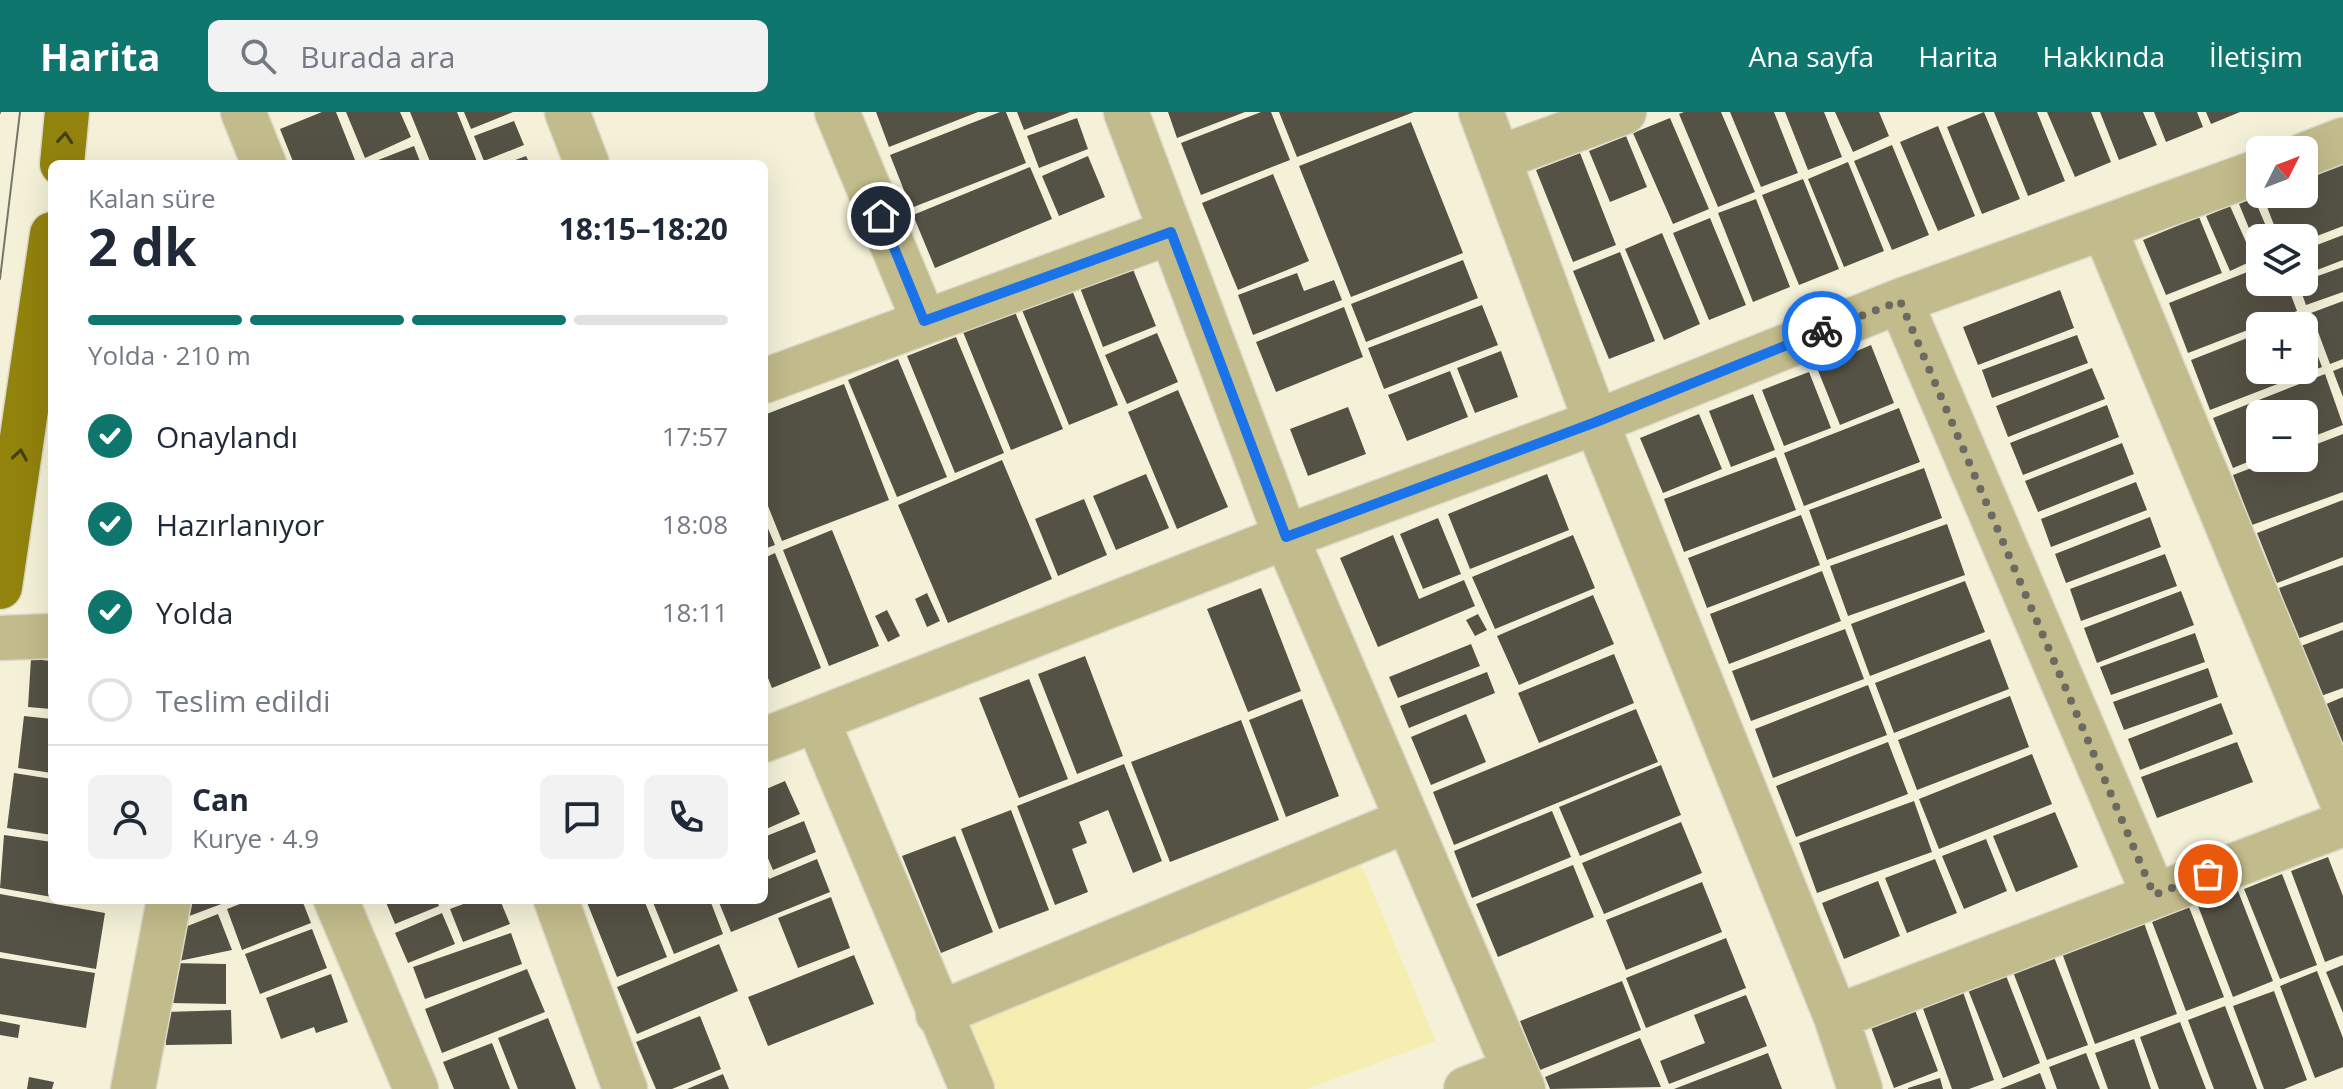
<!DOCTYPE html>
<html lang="tr">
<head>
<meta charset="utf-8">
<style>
  body { margin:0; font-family:"Open Sans",sans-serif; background:#f2f2f3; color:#1f2937; height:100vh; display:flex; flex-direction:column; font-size:30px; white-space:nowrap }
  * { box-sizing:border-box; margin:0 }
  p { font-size:26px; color:#747a83 }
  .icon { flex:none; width:44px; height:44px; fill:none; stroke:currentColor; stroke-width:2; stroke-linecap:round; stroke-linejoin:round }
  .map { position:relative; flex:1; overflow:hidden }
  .panel { position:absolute; left:48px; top:48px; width:720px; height:744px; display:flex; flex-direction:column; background:#fff; border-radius:12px; box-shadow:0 8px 32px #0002 }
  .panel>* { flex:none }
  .needle { width:52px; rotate:48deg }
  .fabs { position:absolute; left:2246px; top:24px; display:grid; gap:16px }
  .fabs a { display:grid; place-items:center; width:72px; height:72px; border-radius:12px; background:#fff; box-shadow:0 8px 32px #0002; font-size:40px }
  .pin { position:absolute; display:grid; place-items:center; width:68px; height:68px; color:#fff; margin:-34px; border:4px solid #fff; border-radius:50%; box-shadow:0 2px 8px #0007 }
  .courier { position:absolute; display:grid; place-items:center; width:80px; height:80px; margin:-40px; border:6px solid #1a73e8; border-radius:50%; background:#fff; color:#222; box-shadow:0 2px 10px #0007 }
  .overview em { font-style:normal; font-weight:700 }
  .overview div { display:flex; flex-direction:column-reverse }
  .overview { display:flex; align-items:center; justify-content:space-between; height:136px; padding:0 40px }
  h1 { font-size:52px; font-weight:700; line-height:60px }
  .bar { display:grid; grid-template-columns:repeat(4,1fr); gap:12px 8px; align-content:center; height:96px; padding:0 40px }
  .bar i { height:10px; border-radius:6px; background:#e0e1e3 }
  .bar .selected { background:#0f766e }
  .bar p { grid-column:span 4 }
  .line { display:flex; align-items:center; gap:20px; padding:0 40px; border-top:2px solid #e0e1e3 }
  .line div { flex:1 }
  .round { display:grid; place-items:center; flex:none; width:84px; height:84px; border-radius:12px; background:#f2f2f3 }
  ol { padding:0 40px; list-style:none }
  li { display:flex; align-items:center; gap:24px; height:88px }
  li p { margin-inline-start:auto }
  li .icon { padding:8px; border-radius:50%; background:#0f766e; color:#fff; stroke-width:4 }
  li:last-child { color:#747a83 }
  li i { width:44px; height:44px; border:4px solid #e0e1e3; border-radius:50% }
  header { display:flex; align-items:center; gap:48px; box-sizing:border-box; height:112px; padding:0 40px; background:#0f766e; color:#fff }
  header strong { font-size:38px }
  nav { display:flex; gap:44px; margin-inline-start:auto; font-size:28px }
  .search { width:560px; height:72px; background:#f2f2f3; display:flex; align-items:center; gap:20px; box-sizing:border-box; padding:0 28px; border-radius:12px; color:#747a83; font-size:30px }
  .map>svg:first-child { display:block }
  .built { fill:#f4f1d8; fill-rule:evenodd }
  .green { fill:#f6eeb1 }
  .building { fill:#545244 }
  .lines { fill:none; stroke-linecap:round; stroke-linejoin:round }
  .minor-casing { stroke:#dbd8c9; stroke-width:47 }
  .primary-casing { stroke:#dbd8c9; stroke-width:47 }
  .minor { stroke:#c2bb8b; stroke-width:44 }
  .primary { stroke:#92830d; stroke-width:44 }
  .tram { stroke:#77766b; stroke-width:2 }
  .oneway { stroke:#454012 }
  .done { stroke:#6b6a60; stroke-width:8; stroke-dasharray:0 14.4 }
  .route { stroke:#1a73e8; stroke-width:10 }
</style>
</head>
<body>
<header>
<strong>Harita</strong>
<div class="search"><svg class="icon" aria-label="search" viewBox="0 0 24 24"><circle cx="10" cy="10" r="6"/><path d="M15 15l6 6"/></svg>Burada ara</div>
<nav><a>Ana sayfa</a><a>Harita</a><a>Hakkında</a><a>İletişim</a></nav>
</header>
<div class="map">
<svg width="2343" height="977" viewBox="0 0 2343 977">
  <rect width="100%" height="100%" fill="#fffceb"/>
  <path class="built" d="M0,0H2343V977H0ZM2260,38H2304V82H2260ZM52,52H764V788H52ZM2260,126H2304V170H2260ZM2260,214H2304V258H2260ZM2260,302H2304V346H2260Z"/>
  <path class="green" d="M1361,752L1436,929L1307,977H986L960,918Z"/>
  <path class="building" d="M322,0H336L355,48L344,52H294L280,17Z
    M346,0H400L411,25L365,46Z
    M410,0H457L478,52H431Z
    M464,0H513L471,17Z
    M876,0H978L889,35Z
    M1000,0H1006L1026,51L911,96L890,43Z
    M1017,0H1070L1024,18Z
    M1168,0H1245L1177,26Z
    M1261,0H1271L1290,48L1201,83L1181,31Z
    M1279,0H1414L1297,45Z
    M1684,0H1721L1755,80L1718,95L1679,2Z
    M1730,0H1774L1798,61L1761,75Z
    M1785,0H1824L1842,45L1808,58Z
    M1835,0H1879L1889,24L1853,40Z
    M1984,0L2020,87L1982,102L1947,15Z
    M1994,0H2037L2065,69L2028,84Z
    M2047,0H2091L2111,50L2075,65Z
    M2100,0H2143L2157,33L2119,48Z
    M2154,0H2197L2203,15L2166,30Z
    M2206,0H2240L2211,12Z
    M1077,6L1088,37L1039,56L1027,24Z
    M1670,6L1709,97L1673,112L1633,21Z
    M514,9L524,33L484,49L474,24Z
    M1411,10L1463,141L1351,185L1299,54Z
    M1938,14L1975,104L1938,119L1900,30Z
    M1626,24L1647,75L1610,90L1589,39Z
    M1892,33L1929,123L1892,138L1854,49Z
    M414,34L421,52H368Z
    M1580,41L1616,133L1573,150L1536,58Z
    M526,44L530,52H505Z
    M1088,44L1105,85L1059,104L1042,64Z
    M2343,49V114L2304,129V126H2279L2262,82H2304V64Z
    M1848,50L1884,139L1844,155L1808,67Z
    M1030,55L1052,107L935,156L913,103Z
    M1273,62L1309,149L1238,178L1202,91Z
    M1803,67L1839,157L1799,173L1762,83Z
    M2254,86L2271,126H2260V143L2239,92Z
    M1756,87L1790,175L1753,190L1718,101Z
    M2230,94L2254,148L2230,159L2206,104Z
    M2199,105L2222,161L2166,183L2143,128Z
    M1710,106L1746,193L1709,208L1673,121Z
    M1662,121L1700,212L1664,228L1625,137Z
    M2343,123V148L2304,163V138Z
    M1620,140L1655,229L1609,247L1573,159Z
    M1463,148L1478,186L1366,230L1351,192Z
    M1132,155L1156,214L1103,235L1080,176Z
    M2260,155V170H2286L2297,199L2188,241L2169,191Z
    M2343,155V180L2306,193L2298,171Z
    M1297,161L1304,179L1334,168L1342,188L1253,223L1238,183Z
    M1072,178L1118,293L1069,313L1022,198Z
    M2060,178L2074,216L1978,253L1963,215Z
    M2343,189V247L2330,252L2311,201Z
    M1482,193L1498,233L1384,277L1368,236Z
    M1344,195L1363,245L1276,280L1256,230Z
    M1015,200L1063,317L1011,338L963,220Z
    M2303,205L2322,255L2210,298L2191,248L2260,221V258H2304V214H2280Z
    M1157,221L1178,270L1127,292L1105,243Z
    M2077,223L2088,251L1992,286L1982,258Z
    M956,225L1004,341L955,361L907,244Z
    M1871,233L1894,291L1840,313L1817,256Z
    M1501,239L1518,285L1475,301L1457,256Z
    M898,247L947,365L897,385L848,268Z
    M2343,255V285L2333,259Z
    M2092,256L2105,287L2008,325L1996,294Z
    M1450,259L1468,305L1407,329L1388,283Z
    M1809,260L1831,316L1784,334L1762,278Z
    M2325,262L2343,313L2304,328V302H2260V345L2233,356L2213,306Z
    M844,272L889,388L782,429L764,384V303Z
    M1178,278L1228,395L1177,417L1128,300Z
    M1753,282L1775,338L1731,355L1709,299Z
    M2107,293L2119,325L2023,363L2010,331Z
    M1348,295L1366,342L1308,364L1290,317Z
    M1899,296L1920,350L1804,394L1784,341Z
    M1699,302L1722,357L1663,381L1640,326Z
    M2343,322V380L2252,413L2233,363L2278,346H2304V337Z
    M2122,331L2134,362L2038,400L2025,369Z
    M1776,345L1796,398L1684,440L1664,387Z
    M1002,348L1052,467L948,511L898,393Z
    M1924,356L1942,406L1827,448L1809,398Z
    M1146,362L1169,416L1116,438L1093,384Z
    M1547,362L1569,418L1470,457L1448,402Z
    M2136,370L2147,398L2051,435L2041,407Z
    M1084,387L1107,443L1058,464L1035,407Z
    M2343,388V445L2277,471L2257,421Z
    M1801,403L1820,453L1707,496L1688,446Z
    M2150,405L2161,435L2066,471L2055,442Z
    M1438,406L1461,462L1423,477L1400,422Z
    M764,407L775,433L764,437Z
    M1947,412L1965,463L1848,504L1830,454Z
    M832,418L879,534L829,554L783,438Z
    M1393,423L1419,487L1464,468L1475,494L1378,535L1340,446Z
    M1573,423L1595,476L1495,517L1472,465Z
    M775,441L821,556L772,576L764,556V446Z
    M2165,442L2177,474L2081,509L2070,477Z
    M2343,453V510L2297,527L2279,476Z
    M1822,459L1841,509L1729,552L1710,502Z
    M1965,469L1985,520L1870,564L1851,512Z
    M1261,476L1301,579L1248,600L1207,497Z
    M2181,479L2194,513L2097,551L2084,516Z
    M927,481L940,509L927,515L915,487Z
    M1593,483L1614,532L1519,573L1497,524Z
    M887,498L900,524L888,530L875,504Z
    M1478,502L1487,518L1475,524L1466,508Z
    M1845,517L1864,567L1751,609L1732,559Z
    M2343,518V576L2321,584L2301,534Z
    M2195,521L2205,550L2111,583L2100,555Z
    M1990,527L2009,577L1894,621L1875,571Z
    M1471,532L1480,554L1398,586L1389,565Z
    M1614,542L1634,591L1539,631L1518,581Z
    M1085,544L1123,644L1077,662L1038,562Z
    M31,547L52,549L51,597L28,595Z
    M2208,556L2218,585L2124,618L2113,590Z
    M1487,560L1495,581L1409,616L1400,594Z
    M1029,567L1068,667L1019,686L979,586Z
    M1868,573L1887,623L1773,666L1755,617Z
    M2010,584L2029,635L1917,678L1898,628Z
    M2343,585V640L2324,593Z
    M1302,587L1339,684L1286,705L1249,608Z
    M2221,591L2233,622L2140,658L2128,627Z
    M1636,597L1658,650L1454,733L1433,680Z
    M1466,602L1486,650L1431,673L1411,625Z
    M24,604L52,607V661L18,656Z
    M1241,608L1279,708L1170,750L1131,650Z
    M1888,630L1908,682L1796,725L1776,674Z
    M2237,630L2253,670L2157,706L2141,665Z
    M2032,642L2052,692L1939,737L1919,687Z
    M1124,652L1162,749L1133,761L1108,698L1079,710L1087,731L1072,737L1088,780L1055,793L1017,694Z
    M1661,653L1681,703L1580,744L1559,695Z
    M14,661L52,667V723L7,716Z
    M785,669L800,702L764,718V678Z
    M1914,689L1932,740L1817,781L1799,731Z
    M1011,698L1049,798L999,817L961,717Z
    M1552,699L1571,745L1472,786L1454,739Z
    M2055,700L2078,755L2016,780L1993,724Z
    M804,709L816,740L773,758L764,737V725Z
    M1681,710L1702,761L1604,802L1582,751Z
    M4,723L52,730V785L0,776Z
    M955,724L993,820L941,841L902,744Z
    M1986,727L2007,779L1964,797L1942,744Z
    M2328,745L2343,784V843L2325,850L2291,759Z
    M817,747L830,780L731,820L718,788H764V755L769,767Z
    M1935,747L1957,801L1907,821L1885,766Z
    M1573,753L1594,805L1498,845L1476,792Z
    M2282,762L2317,853L2280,867L2244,777Z
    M1878,769L1900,824L1844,847L1822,791Z
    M1702,770L1722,820L1626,858L1606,808Z
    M2238,779L2273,869L2233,885L2198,794Z
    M0,782L105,801L96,857L0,840Z
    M831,785L850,836L798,856L778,806Z
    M185,788H232L184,806Z
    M250,788H302L311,811L242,838L227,797Z
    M385,788H437L439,794L395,812Z
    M474,788H500L510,812L463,830L450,797Z
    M586,788H644L667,845L617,865Z
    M652,788H710L723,822L674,842Z
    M2189,795L2224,885L2186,899L2152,810Z
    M442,801L455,832L408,851L395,821Z
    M218,802L232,838L179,849L175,819Z
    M2144,811L2177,902L2095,932L2062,841Z
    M312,817L327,856L260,882L245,842Z
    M511,821L522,852L425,887L413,855Z
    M1726,826L1746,876L1646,916L1626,866Z
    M719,832L738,879L637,922L617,875Z
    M854,843L874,892L768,934L748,885Z
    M2054,845L2088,933L2047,948L2013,860Z
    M0,846L95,861L86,916L0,902Z
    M171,851L226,852V892L171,891Z
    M2343,853V901L2326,860Z
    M527,857L545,900L442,941L425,897Z
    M2317,859L2343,926V955L2315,966L2280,874Z
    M2005,861L2040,951L2003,966L1967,875Z
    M331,862L348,910L316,921L314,915L281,927L266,886Z
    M1622,869L1641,918L1540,958L1520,909Z
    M1962,877L1994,968L1969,977H1952L1921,891Z
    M2274,879L2307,968L2284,977H2264L2233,894Z
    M1746,883L1767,934L1669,972L1660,949L1705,931L1694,903Z
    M1913,893L1938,959L1894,976L1869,910Z
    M2225,894L2257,977H2214L2188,908Z
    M231,898L232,932L166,933L165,900Z
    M700,904L721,957L672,977H656L636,930Z
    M548,906L576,977H518L498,926Z
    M0,909L20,913L18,926L0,923Z
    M2180,910L2206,977H2159L2140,925Z
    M1640,926L1661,975L1550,977L1545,965Z
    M2134,927L2151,977H2108L2095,941Z
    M492,931L510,977H454L443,950Z
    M1768,941L1782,977H1674Z
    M2086,941L2100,977H2057L2049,955Z
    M2040,961L2046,977H2000Z
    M723,962L729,977H687Z
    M29,965L54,970L52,977H27Z
    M1940,966L1943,977H1908V976Z"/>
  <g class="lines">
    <defs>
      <path id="minor" d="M243,0L264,52
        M567,0L587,52
        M837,0L924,209
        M1126,0L1286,425L1523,977
        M1481,0L1596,310L1836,905L1860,977
        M2304,43L2343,28
        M1499,46L1624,0
        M2104,116L2343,692
        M1900,189L2154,783
        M764,269L1171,120
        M0,526L52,524
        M817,608L972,977
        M764,628L1286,425L1596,310L1900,189L2260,59
        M336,788L416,977
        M556,788L625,977
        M938,902L1406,709
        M1836,905L2343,712
        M133,977L169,788
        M1466,977L1515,958"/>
      <path id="primary" d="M62,52L67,0
        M0,475L52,122"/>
    </defs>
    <use href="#minor" class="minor-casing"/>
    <use href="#primary" class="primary-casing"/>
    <use href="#minor" class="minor"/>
    <use href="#primary" class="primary"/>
    <path class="tram" d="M0,1V0
      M0,167L20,0"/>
  </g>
  <defs><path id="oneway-chevron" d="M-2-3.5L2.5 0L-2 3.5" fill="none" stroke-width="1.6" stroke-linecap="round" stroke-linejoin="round" transform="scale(2)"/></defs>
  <g class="oneway">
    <use href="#oneway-chevron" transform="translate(65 26) rotate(-85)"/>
    <use href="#oneway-chevron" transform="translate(20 343) rotate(-81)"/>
  </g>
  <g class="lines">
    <path class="done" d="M1822,219L1900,189L2154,783L2208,762"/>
    <path class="route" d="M881,104L924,209L1171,120L1286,425L1596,310L1822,219"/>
  </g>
</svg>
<div class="fabs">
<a><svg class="needle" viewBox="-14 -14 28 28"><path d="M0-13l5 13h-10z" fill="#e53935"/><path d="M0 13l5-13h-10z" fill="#747a83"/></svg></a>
<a><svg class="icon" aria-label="layers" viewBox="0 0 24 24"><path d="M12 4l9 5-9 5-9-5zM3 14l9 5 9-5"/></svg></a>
<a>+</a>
<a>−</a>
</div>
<div class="pin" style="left:2208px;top:762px;background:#ea580c"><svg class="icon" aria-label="bag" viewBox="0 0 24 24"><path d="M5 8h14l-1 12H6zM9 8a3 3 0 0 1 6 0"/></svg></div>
<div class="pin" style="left:881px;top:104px;background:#1f2937"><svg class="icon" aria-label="home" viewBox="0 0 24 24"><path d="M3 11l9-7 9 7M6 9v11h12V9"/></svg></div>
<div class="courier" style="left:1822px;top:219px"><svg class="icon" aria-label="bike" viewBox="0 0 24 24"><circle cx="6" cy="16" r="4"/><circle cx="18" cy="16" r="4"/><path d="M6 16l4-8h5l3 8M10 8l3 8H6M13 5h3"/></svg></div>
<section class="panel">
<div class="overview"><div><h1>2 dk</h1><p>Kalan süre</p></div><em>18:15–18:20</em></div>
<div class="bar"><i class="selected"></i><i class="selected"></i><i class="selected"></i><i></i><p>Yolda · 210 m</p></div>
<ol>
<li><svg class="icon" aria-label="check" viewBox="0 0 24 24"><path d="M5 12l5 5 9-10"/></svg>Onaylandı<p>17:57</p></li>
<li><svg class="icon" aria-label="check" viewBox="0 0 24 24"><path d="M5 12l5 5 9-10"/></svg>Hazırlanıyor<p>18:08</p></li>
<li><svg class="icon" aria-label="check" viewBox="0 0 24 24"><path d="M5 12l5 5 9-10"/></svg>Yolda<p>18:11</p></li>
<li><i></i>Teslim edildi</li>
</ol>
<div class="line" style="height:144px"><a class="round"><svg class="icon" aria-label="person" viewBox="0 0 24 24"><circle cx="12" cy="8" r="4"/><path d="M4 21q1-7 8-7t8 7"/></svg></a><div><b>Can</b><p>Kurye · 4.9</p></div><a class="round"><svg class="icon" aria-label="chat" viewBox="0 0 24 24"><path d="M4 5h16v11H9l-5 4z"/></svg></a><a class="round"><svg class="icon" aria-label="phone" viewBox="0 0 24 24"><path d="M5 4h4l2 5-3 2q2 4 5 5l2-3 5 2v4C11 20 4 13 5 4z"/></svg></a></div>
</section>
</div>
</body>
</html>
